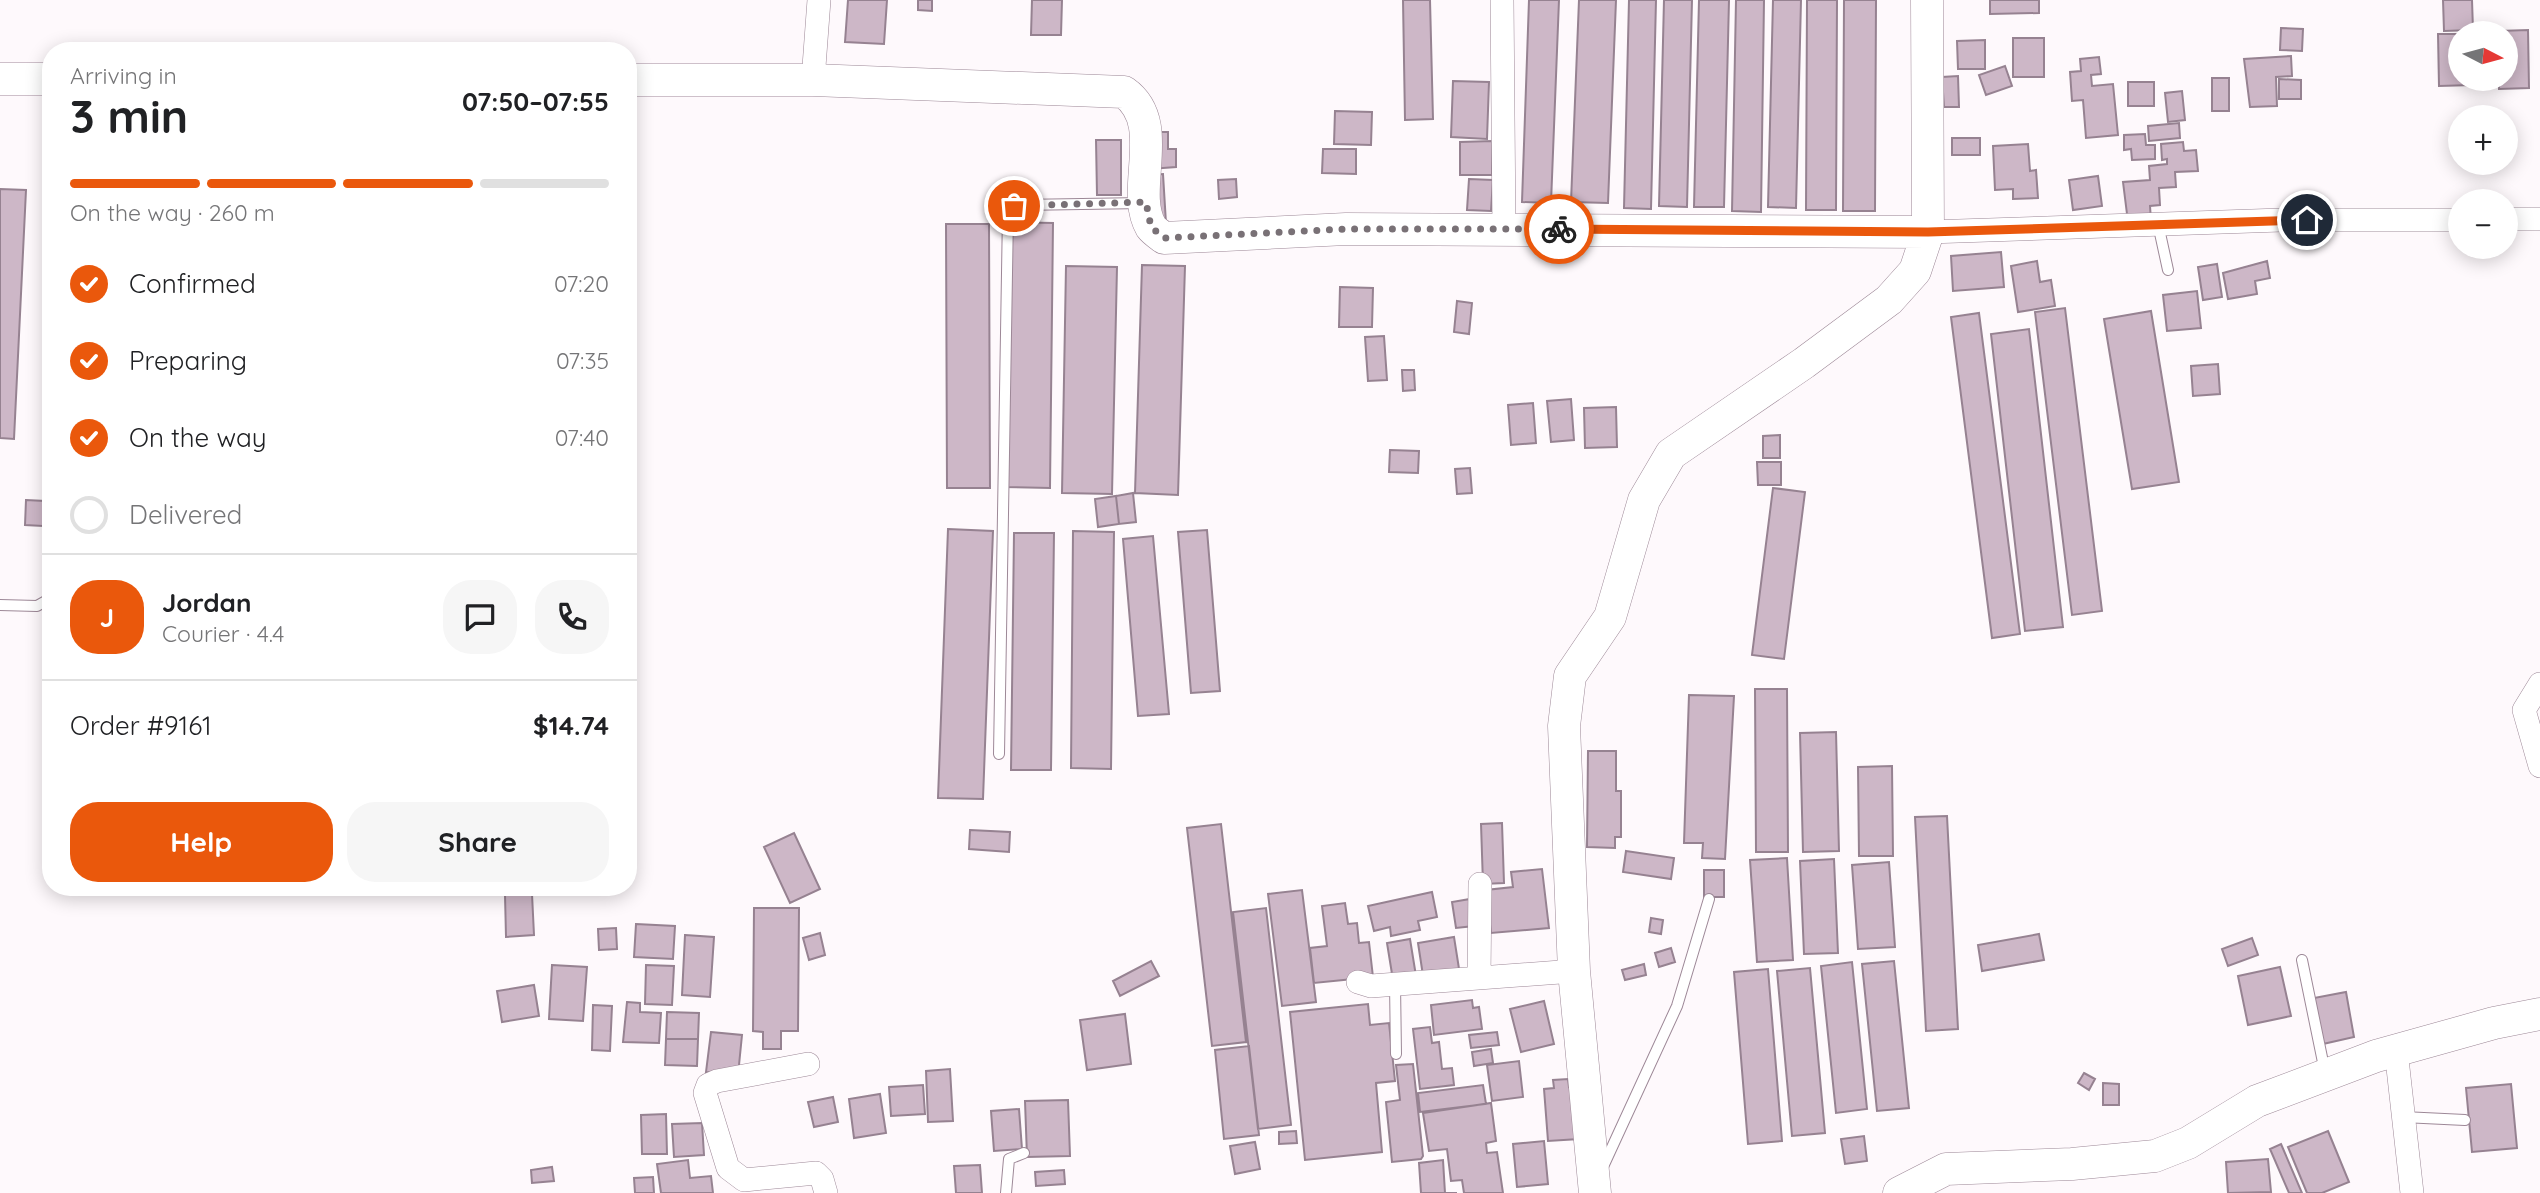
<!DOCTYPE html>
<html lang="en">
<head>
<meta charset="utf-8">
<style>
  body { margin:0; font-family:Quicksand,sans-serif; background:#f6f6f6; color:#202124; height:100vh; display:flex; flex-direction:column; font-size:26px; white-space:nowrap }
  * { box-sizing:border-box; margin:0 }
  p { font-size:23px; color:#757577 }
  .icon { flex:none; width:38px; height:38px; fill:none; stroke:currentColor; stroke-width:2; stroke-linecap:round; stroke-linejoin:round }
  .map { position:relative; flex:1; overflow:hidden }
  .drawer { position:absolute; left:42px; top:42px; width:595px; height:854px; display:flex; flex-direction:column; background:#fff; border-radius:28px; box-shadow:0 4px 18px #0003 }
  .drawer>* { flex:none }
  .needle { width:46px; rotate:96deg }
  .fabs { position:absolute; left:2448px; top:21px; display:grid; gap:14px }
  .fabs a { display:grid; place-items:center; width:70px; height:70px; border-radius:50%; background:#fff; box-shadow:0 4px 18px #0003; font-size:35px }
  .pin { position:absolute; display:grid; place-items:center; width:60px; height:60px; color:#fff; margin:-30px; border:4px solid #fff; border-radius:50%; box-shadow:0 2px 7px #0007 }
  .courier { position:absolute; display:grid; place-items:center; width:70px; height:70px; margin:-35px; border:5px solid #ea580c; border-radius:50%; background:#fff; color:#222; box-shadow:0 2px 9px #0007 }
  .summary em { font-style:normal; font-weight:800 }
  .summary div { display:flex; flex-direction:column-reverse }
  .summary { display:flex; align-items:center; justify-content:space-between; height:119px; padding:0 28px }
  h1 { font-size:46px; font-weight:800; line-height:52px }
  .bar { display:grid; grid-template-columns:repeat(4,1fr); gap:10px 7px; align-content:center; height:84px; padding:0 28px }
  .bar i { height:9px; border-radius:5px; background:#e0e0e0 }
  .bar .selected { background:#ea580c }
  .bar p { grid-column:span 4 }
  .line { display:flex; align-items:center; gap:18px; padding:0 28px; border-top:2px solid #e0e0e0 }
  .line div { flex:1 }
  .round { display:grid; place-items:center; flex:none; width:74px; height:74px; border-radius:28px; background:#f6f6f6 }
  ol { padding:0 28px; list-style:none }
  li { display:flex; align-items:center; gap:21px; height:77px }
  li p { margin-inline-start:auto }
  li .icon { padding:7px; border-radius:50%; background:#ea580c; color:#fff; stroke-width:4 }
  li:last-child { color:#757577 }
  li i { width:38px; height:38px; border:4px solid #e0e0e0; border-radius:50% }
  .button { display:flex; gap:14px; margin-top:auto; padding:14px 28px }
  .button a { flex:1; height:80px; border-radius:28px; background:#ea580c; color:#fff; font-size:28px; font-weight:800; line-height:80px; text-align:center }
  .button a+a { background:#f6f6f6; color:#202124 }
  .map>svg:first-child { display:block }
  .building { fill:#cdb7c7; stroke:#968291; stroke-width:2 }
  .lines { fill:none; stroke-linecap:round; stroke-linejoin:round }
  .lane-casing { stroke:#9d8897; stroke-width:12 }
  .street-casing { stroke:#9d8897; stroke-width:24 }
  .secondary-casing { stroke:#9d8897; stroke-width:33 }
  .lane { stroke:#fff; stroke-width:10 }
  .street { stroke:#fff; stroke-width:23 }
  .secondary { stroke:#fff; stroke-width:32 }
  .done { stroke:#797176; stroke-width:7; stroke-dasharray:0 12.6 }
  .route { stroke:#ea580c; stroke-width:9 }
</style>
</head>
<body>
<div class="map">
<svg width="2540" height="1193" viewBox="0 0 2540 1193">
  <rect width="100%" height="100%" fill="#fef9fc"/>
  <path class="building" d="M848,0H887L884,44L845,42Z
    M918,0H932V11L918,10Z
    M1032,0H1062L1061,35H1031Z
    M1403,0H1430L1433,119L1405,120Z
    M1529,0H1559L1551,203L1522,202Z
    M1579,0H1616L1608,203L1571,202Z
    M1629,0H1656L1651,209L1624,208Z
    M1664,0H1692L1687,207L1659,206Z
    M1699,0H1729L1724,207H1694Z
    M1736,0H1764L1761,212L1732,211Z
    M1773,0H1801L1796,208L1768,207Z
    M1807,0H1837L1836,210H1806Z
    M1844,0H1876L1875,211H1843Z
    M1990,0H2039V13L1990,14Z
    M2443,0H2472L2473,30L2444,31Z
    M2281,28L2303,29L2302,51L2280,50Z
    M2528,30L2529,88L2499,89V79L2478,80L2506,79V33L2498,31Z
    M2438,34H2460V79H2473V85L2439,86Z
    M2013,38H2044V77H2013Z
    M1985,40V69H1958L1957,41Z
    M2291,56L2292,76L2276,77L2277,106L2250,107L2244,59Z
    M2099,57L2101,74L2091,75L2092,86L2113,84L2118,135L2086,138L2083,100L2072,101L2070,72L2081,71L2080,59Z
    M2005,66L2012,86L1986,95L1979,75Z
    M1958,76L1959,107H1944L1942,77Z
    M2212,78H2229V111H2212Z
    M2279,79L2301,80V99H2279Z
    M1453,81L1489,82L1487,139L1451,137Z
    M2128,82H2154V106H2128Z
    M2182,91L2185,120L2168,122L2165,93Z
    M1335,111L1372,112L1371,145L1334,144Z
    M2179,123L2180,138L2149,141L2148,126Z
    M1150,132H1168V149H1176V167L1150,169Z
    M2145,134L2146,145H2155V159L2132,160L2131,149L2124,150V135Z
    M1952,138H1980V155H1952Z
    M1096,140H1121V195H1097Z
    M1492,141V175H1460V142Z
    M2183,142L2184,151L2196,150L2198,171L2175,172L2176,187L2159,188L2160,205L2150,206L2151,220L2128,222L2123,182L2150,180L2149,166L2167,164V159L2162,160L2161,144Z
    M2028,144L2030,171L2036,170L2038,198L2013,199V189L1995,190L1993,146Z
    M1323,149H1356V174L1322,173Z
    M1163,174L1166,223L1153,224L1149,175Z
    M2098,176L2102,206L2073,210L2069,180Z
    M1236,179L1237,197L1219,199L1218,180Z
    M1469,179L1493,180L1491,211L1467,210Z
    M0,189L26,190L14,439L0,438Z
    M1004,222L1053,223L1050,488L1001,487Z
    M946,224H989L990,488H947Z
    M2001,252L2004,287L1953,291L1951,256Z
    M2037,261L2040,282L2051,280L2055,306L2018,312L2011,266Z
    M2267,261L2270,278L2255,281L2257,294L2228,299L2223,273Z
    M2217,264L2222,297L2203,300L2198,267Z
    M1142,265L1185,266L1178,495L1135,493Z
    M1066,266L1117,267L1112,494L1062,493Z
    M1340,287L1373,288L1372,327H1339Z
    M2197,291L2201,328L2167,331L2163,295Z
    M1457,301L1472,303L1469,334L1454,332Z
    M2065,308L2102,611L2072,615L2035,312Z
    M2151,311L2179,482L2132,489L2104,319Z
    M1979,313L2020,634L1992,638L1951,317Z
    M2029,329L2063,627L2025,631L1991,334Z
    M1384,336L1387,380L1368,381L1365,337Z
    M2218,364L2220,394L2193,396L2191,366Z
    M1402,370H1414L1415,390L1403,391Z
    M1571,399L1574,440L1551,442L1547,401Z
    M1533,403L1536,443L1511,445L1508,405Z
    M1616,407L1617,447L1585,448L1584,408Z
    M1780,435V458H1763V436Z
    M1390,450L1419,451L1418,473L1389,472Z
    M1757,462H1781V485H1758Z
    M1470,468L1472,493L1457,494L1455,469Z
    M1773,488L1805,492L1784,659L1752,655Z
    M1133,493L1136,522L1119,524L1116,496Z
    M1116,496L1119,524L1098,527L1095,499Z
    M26,500L45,501L43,526L25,525Z
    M948,529L993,531L983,799L938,798Z
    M1207,530L1220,691L1191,693L1178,532Z
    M1073,531L1114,532L1111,769L1071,768Z
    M1014,533H1054L1051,770H1011Z
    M1153,536L1169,714L1138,716L1123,539Z
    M1755,689H1787L1788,852H1756Z
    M1689,695L1734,696L1725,859L1702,858L1703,843H1684Z
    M1836,732L1839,851L1803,852L1800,733Z
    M1588,751H1616V791H1621V837H1615V848L1587,847Z
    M1892,766L1893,856H1859L1858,767Z
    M1947,816L1958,1029L1926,1031L1915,817Z
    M1502,823L1504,883L1483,884L1481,824Z
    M1221,824L1246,1042L1212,1046L1187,828Z
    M970,830L1010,832L1009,852L969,849Z
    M794,833L820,889L790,903L764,847Z
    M1626,851L1674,858L1671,879L1623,872Z
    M1787,858L1793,960L1757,962L1750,860Z
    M1834,859L1838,953L1804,954L1800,861Z
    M1889,862L1895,947L1858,949L1852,865Z
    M1542,869L1549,928L1491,933L1486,890L1513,887L1511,872Z
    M1704,870H1724V897H1704Z
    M1302,890L1316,1002L1282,1006L1268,894Z
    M1432,892L1437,917L1418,921L1420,930L1391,936L1390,927L1374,931L1368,906Z
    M532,894L534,935L506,937L505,895Z
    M1470,899L1474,926L1456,928L1452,902Z
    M1345,903L1348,924L1357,923L1359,943L1369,942L1373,977L1314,983L1310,948L1327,946L1322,906Z
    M754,908H799L798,1031H781V1049H763V1032L753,1031Z
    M1266,908L1291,1125L1258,1129L1233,912Z
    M1651,918L1663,920L1661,934L1649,932Z
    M636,924L675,926L673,959L634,957Z
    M616,928L617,949L599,950L598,929Z
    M820,933L825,955L809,960L803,938Z
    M2039,934L2044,960L1982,971L1978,945Z
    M685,935L714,937L710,997L682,995Z
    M1454,937L1460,975L1424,982L1418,943Z
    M2252,938L2258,955L2228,966L2222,949Z
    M1410,939L1416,976L1393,980L1387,943Z
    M1671,948L1675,962L1659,967L1655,953Z
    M1151,961L1159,976L1120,996L1113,981Z
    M1894,961L1909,1108L1877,1111L1862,964Z
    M1852,962L1867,1109L1836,1113L1821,966Z
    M1644,964L1646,975L1625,980L1622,970Z
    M552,965L587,967L583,1021L549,1019Z
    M646,965L674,966L672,1005L645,1004Z
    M2280,967L2291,1016L2248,1025L2238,976Z
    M1810,968L1825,1133L1792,1136L1777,971Z
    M1768,969L1782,1141L1748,1144L1734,972Z
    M534,985L539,1016L502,1022L497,991Z
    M2346,992L2354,1037L2323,1044L2314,998Z
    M1472,1000L1473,1008L1479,1007L1482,1029L1434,1035L1431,1005Z
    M1544,1001L1554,1044L1521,1052L1510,1009Z
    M627,1002L640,1003V1012L661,1013L659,1043L623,1042Z
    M1368,1004L1370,1025L1389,1023L1395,1081L1376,1083L1382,1152L1305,1160L1290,1012Z
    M593,1005L612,1006L610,1051L592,1050Z
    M667,1012L699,1013L698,1039H666Z
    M1125,1014L1131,1064L1087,1070L1080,1020Z
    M1430,1027L1432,1043L1439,1042L1442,1069L1452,1068L1454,1085L1420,1089L1413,1029Z
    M711,1032L742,1035L738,1075L706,1072Z
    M1497,1032L1499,1045L1471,1048L1469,1035Z
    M666,1039H698L697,1066L665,1065Z
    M1249,1046L1259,1135L1224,1139L1215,1050Z
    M1491,1049L1493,1063L1474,1066L1472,1052Z
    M1519,1061L1523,1097L1492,1101L1487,1065Z
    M1413,1064L1423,1156L1421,1159L1392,1162L1386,1102L1400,1100L1396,1065Z
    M950,1069L953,1121L928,1122L926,1071Z
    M2084,1073L2095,1079L2089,1090L2078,1083Z
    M1568,1079L1569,1087L1575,1086L1579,1139L1548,1141L1544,1089L1554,1088L1553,1080Z
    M2103,1083L2119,1084V1105H2103Z
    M2511,1084L2517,1148L2472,1152L2466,1088Z
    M923,1085L925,1114L891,1116L889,1087Z
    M1483,1085L1486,1104L1420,1112L1418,1093Z
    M880,1094L886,1133L854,1138L849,1099Z
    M833,1097L838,1122L814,1127L808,1102Z
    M1068,1100L1070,1156L1027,1157L1025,1101Z
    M1491,1103L1496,1141L1486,1143L1487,1153L1497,1152L1503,1193H1464L1462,1180L1451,1181L1447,1149L1429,1151L1423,1113Z
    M1019,1109L1022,1149L994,1151L991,1111Z
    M666,1114L667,1154H642L641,1115Z
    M702,1123L704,1155L674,1157L672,1124Z
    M1296,1131L1297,1143L1279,1144V1132Z
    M2328,1131L2349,1182L2322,1193H2307L2288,1147Z
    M1864,1136L1867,1161L1845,1164L1841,1139Z
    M1544,1141L1548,1184L1517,1187L1513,1144Z
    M1255,1142L1260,1169L1235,1174L1230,1146Z
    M2281,1144L2302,1193H2289L2270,1149Z
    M2268,1159L2271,1192L2228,1193L2226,1162Z
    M688,1160L690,1178L711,1176L713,1193H661L657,1164Z
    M1443,1160L1445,1193H1457H1421L1419,1163Z
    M980,1165L982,1193H956L954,1166Z
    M552,1167L554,1181L532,1183L531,1170Z
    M1064,1170L1065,1184L1036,1186L1035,1172Z
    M653,1177L654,1193H635L634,1178Z"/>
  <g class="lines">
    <defs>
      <path id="lane" d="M2158,224L2168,270
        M0,605L37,606L51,598
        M999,754L1008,213L1014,207L1021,205L1143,203
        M2302,960L2325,1072
        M1395,984L1396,1054
        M2403,1117L2465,1120
        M1602,1169L1677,1006L1709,899
        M1006,1193L1009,1159L1024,1153"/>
      <path id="street" d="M1502,0L1504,229
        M813,80L819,0
        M2506,219H2540
        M1928,232L2281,220H2460
        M2540,684L2524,710L2540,766
        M1479,978L1480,884
        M1358,982L1371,986L1574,971
        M2396,1050L2412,1193
        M808,1064L717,1081L708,1085L705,1093L728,1168L744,1180L816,1173L822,1179L826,1193"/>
      <path id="secondary" d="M0,79H51
        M628,80H813L1124,92C1168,123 1129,190 1151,227C1154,231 1160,235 1164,238L1346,229L1928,232
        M1595,1193L1574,971L1564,726L1570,676L1610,617L1644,500L1671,454L1804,363L1889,300L1915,271L1928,232L1927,0
        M1899,1193L1946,1169L2072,1164L2155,1156L2188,1143L2257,1101L2376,1056L2494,1023L2540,1014"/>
    </defs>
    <use href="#lane" class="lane-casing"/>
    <use href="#street" class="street-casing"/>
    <use href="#secondary" class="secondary-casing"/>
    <use href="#lane" class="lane"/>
    <use href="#street" class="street"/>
    <use href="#secondary" class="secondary"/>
  </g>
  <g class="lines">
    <path class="done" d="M1014,206L1146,202L1151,227L1164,238L1346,229H1559"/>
    <path class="route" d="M1559,229L1928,232L2307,220"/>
  </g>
</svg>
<div class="fabs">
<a><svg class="needle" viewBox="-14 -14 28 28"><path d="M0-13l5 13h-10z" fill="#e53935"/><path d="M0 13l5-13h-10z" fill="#757577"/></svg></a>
<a>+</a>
<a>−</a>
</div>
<div class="pin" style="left:1014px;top:206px;background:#ea580c"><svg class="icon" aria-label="bag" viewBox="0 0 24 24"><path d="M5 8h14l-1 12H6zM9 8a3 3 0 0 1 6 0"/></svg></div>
<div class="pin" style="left:2307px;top:220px;background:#1f2937"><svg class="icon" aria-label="home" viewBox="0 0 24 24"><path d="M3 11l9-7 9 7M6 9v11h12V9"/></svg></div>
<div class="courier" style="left:1559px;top:229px"><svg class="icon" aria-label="bike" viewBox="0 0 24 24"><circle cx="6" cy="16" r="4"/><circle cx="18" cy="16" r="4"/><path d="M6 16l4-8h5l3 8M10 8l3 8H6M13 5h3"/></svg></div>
<section class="drawer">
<div class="summary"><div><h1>3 min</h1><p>Arriving in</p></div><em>07:50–07:55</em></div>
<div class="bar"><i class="selected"></i><i class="selected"></i><i class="selected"></i><i></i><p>On the way · 260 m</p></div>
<ol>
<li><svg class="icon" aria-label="check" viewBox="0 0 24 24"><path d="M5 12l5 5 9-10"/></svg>Confirmed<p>07:20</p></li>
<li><svg class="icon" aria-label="check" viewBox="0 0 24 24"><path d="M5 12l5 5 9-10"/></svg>Preparing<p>07:35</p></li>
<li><svg class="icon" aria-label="check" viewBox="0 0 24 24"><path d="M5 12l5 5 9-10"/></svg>On the way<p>07:40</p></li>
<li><i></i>Delivered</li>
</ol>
<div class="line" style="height:126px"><b class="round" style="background:#ea580c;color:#fff">J</b><div><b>Jordan</b><p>Courier · 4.4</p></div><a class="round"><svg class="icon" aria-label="chat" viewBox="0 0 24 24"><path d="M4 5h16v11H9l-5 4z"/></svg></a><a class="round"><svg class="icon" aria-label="phone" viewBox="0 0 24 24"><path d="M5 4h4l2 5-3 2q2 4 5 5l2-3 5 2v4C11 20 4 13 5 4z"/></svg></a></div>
<div class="line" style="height:91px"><div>Order #9161</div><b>$14.74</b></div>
<div class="button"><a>Help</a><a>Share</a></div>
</section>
</div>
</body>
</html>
